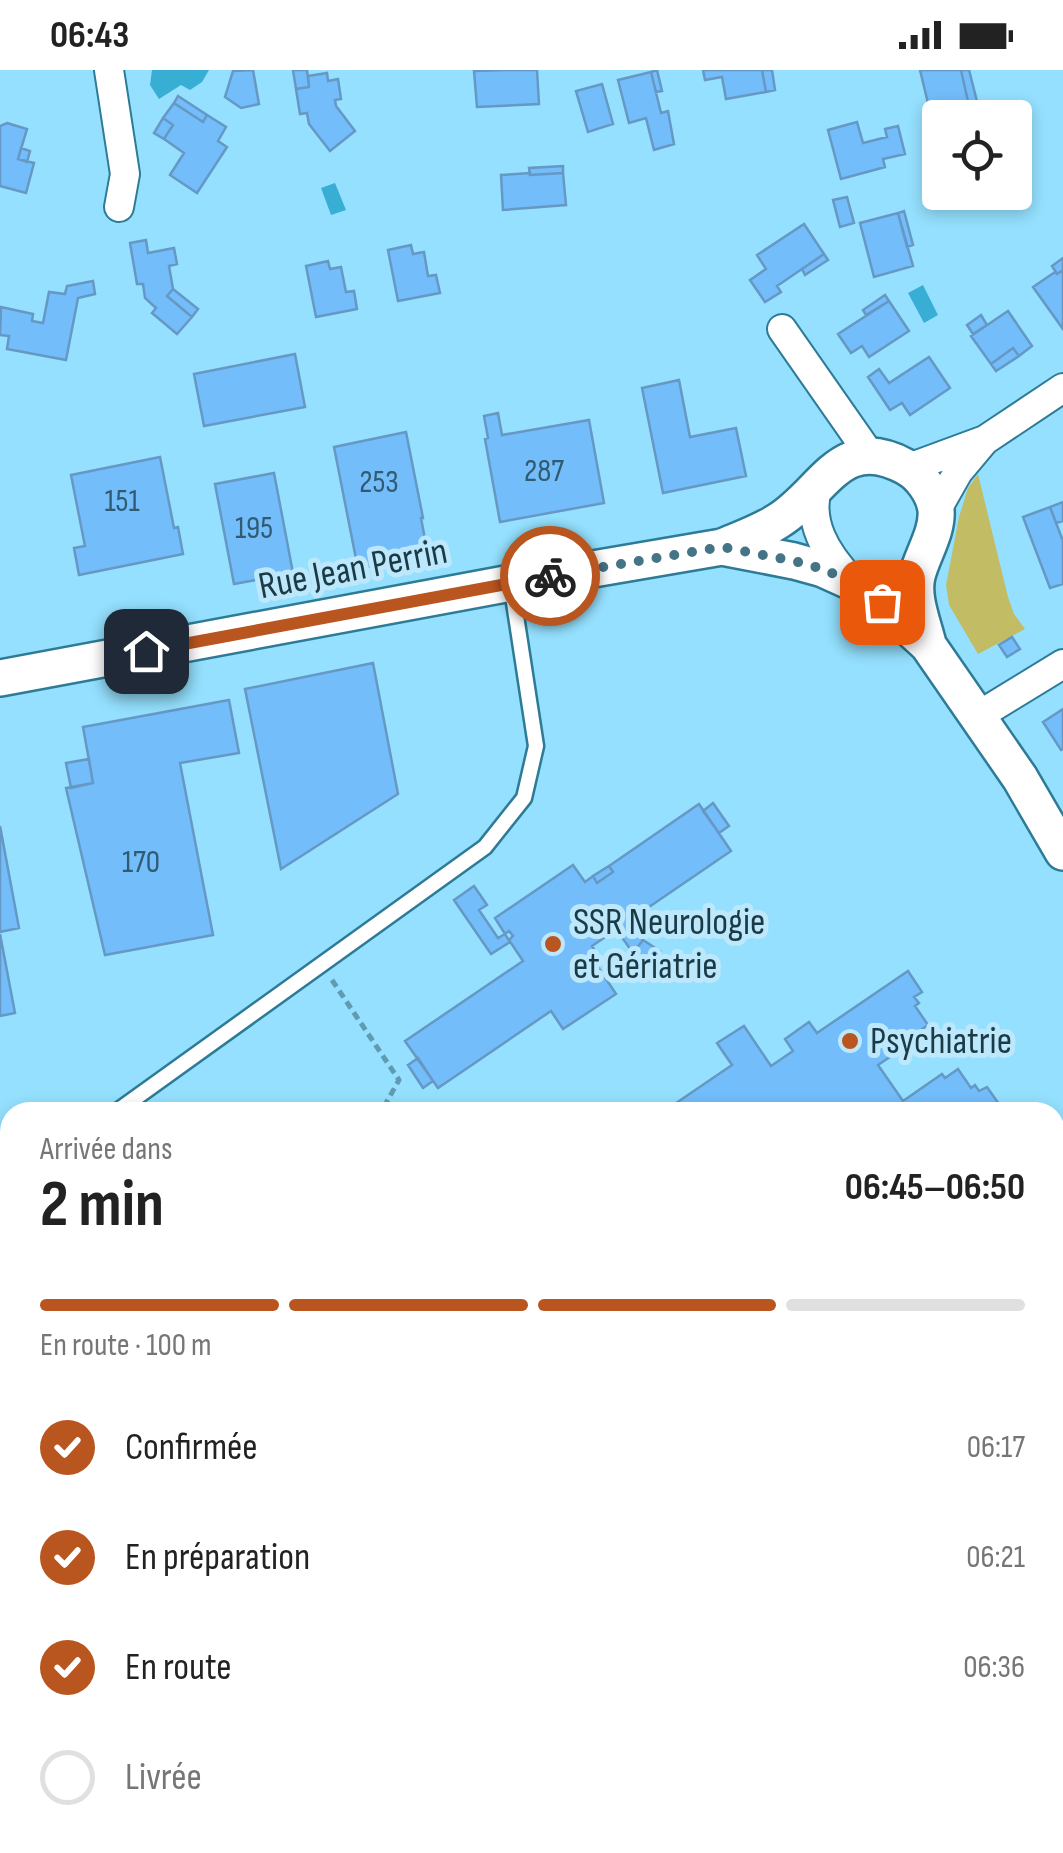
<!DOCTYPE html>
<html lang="fr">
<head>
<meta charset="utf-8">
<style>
  body { margin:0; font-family:"Sofia Sans Condensed",sans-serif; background:#f6f6f6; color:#222; height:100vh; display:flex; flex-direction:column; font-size:38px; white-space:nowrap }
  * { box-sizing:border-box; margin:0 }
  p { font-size:32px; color:#767676 }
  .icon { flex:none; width:55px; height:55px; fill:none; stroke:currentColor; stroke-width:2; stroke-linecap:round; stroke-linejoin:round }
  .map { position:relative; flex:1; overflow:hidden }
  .details { position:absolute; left:0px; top:1032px; width:1065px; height:752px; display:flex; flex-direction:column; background:#fff; border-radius:30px 30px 0 0; box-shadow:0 5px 15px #0003 }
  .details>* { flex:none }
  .buttons { position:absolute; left:922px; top:30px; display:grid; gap:20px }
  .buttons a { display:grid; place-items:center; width:110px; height:110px; border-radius:10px; background:#fff; box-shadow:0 5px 15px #0003; font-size:50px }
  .pin { position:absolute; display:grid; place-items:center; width:85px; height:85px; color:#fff; margin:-42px; border-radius:20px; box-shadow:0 5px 15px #0006 }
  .courier { position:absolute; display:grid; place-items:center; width:100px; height:100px; margin:-50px; border:8px solid #b9551f; border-radius:50%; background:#fff; color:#222; box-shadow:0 2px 12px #0007 }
  .summary em { font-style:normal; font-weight:700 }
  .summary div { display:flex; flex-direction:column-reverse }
  .summary { display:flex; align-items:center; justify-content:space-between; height:170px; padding:0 40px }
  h1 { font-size:65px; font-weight:700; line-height:75px }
  .bar { display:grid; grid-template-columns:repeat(4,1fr); gap:15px 10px; align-content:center; height:120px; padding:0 40px }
  .bar i { height:12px; border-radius:8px; background:#e0e0e0 }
  .bar .selected { background:#b9551f }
  .bar p { grid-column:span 4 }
  ol { padding:0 40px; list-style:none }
  li { display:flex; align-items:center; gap:30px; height:110px }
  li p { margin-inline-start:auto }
  li .icon { padding:10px; border-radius:50%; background:#b9551f; color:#fff; stroke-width:4 }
  li:last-child { color:#767676 }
  li i { width:55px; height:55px; border:5px solid #e0e0e0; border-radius:50% }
  .status { display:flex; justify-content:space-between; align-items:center; height:70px; padding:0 50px; background:#fff; direction:ltr }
  .status svg { height:28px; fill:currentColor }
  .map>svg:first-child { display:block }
  .green { fill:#c2bc65 }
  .water { fill:#39aed5 }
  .building { fill:#73bdfb; stroke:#6598c4; stroke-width:2.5 }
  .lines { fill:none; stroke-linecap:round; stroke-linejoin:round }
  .service-casing { stroke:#2d7b96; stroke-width:19 }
  .minor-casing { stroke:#2d7b96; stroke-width:32 }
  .tertiary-casing { stroke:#2d7b96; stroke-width:40 }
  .path { stroke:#619bb1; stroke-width:5; stroke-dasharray:8 5; stroke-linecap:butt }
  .service { stroke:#fff; stroke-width:14 }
  .minor { stroke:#fff; stroke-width:28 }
  .tertiary { stroke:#fff; stroke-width:35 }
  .done { stroke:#457486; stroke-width:10; stroke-dasharray:0 18 }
  .route { stroke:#b9551f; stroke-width:12 }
  .poi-dot { fill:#b9551f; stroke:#bde8fb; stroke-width:4 }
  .labels { text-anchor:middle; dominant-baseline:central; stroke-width:10; stroke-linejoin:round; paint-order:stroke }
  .number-label { font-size:32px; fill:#305b73 }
  .street-label { font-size:38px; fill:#1a3a46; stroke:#bde8fb }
  .poi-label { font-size:38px; fill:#1a3a46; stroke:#bde8fb; text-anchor:start }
</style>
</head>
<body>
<div class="status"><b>06:43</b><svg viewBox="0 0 49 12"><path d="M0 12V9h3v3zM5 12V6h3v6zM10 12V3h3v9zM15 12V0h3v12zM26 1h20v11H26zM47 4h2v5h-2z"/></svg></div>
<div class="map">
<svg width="1063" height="1783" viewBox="0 0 1063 1783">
  <rect width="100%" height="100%" fill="#94e0fe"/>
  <path class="green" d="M978,404L1008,527L1014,544L1025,559L978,584L949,535L946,515L959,447L968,418Z"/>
  <path class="water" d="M152,0H209L202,12L190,20L181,15L159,29L150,15Z
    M335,113L346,140L331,145L321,118Z
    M923,215L938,245L924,253L908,223Z"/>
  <path class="building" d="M253,0L259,34L241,38L225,27L233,1Z
    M293,0H307L309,17L296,19Z
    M505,0H537L539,34L477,37L474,1Z
    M657,0L662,21L656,22L651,2Z
    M703,0H762L766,22L726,29L722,7L705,10Z
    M762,0H772L775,20L766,22Z
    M920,0H961L971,45L940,48V52L933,54Z
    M961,0H969L980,43L971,45Z
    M651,2L661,43L668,41L674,74L654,80L646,48L629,53L618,10Z
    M327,3L328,11L338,9L341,29L335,30L336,36L355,61L330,81L309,54L307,43L300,44L296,19L309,17L308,6Z
    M602,14L613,54L588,62L576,21Z
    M178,26L207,45L203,52L174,33Z
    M174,33L203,52L207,45L226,57L218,71L227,77L197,123L170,105L184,83L164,69L173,55L163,48Z
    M163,48L173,55L164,69L154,63Z
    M857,52L863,73L887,67L885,59L898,56L905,84L883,89L885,97L841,109L828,60Z
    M7,53L27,59L18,89L34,93L26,123L0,116V56Z
    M21,78L30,81L27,92L18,89Z
    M563,96V103L530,105L529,98Z
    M530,103V105L563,103L566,135L503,140L501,105Z
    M847,127L854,153L840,157L833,130Z
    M904,141L913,175L907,177L898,143Z
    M898,143L913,196L874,207L860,153Z
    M804,154L824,184L777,216L781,222L765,232L750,210L766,199L757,185Z
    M146,170L148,183L174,178L177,194L169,196L173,219L167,226L192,247L177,264L152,243L156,238L145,228L143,214H137L130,173Z
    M411,175L413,184L424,182L428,206L436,205L440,223L398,231L388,180Z
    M824,184L828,190L805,205L802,199Z
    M1063,188V200L1057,204L1052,196Z
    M328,191L330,199L341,197L346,222L354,221L357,239L316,247L306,196Z
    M1063,200V259L1033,217L1055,202L1057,204Z
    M93,211L95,224L78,228L66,290L7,279L9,266L0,265L1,237L33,244L32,251L43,253L49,222L65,224L67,216Z
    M173,219L198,239L192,247L167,226Z
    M885,225L889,231L866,245L863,240Z
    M889,231L909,261L869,287L862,276L851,283L838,264Z
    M1008,241L1032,276L1019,286L1013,278L991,294L971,266Z
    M981,245L987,255L973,264L967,255Z
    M1013,278L1019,286L996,301L991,294Z
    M295,284L305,337L204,356L194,304Z
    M929,287L950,318L910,345L902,333L890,340L868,307L879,299L889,313Z
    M679,310L690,367L736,358L746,406L663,423L642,318Z
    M498,343L502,365L589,350L604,433L500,452L485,369L488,368L484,346Z
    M406,362L423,448H421L428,485L358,499L334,377Z
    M160,387L174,458L178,457L183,484L79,505L74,478L85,476L71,405Z
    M274,403L293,503L234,514L215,414Z
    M1063,432V451L1056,453L1050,437Z
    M1050,437L1063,471V514L1050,518L1023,447Z
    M557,535L560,551L544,554L541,539Z
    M1012,567L1020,579L1007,587L999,575Z
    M373,593L398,724L281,799L245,619Z
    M229,630L239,683L180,693L213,865L105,885L66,718L93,713L83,657Z
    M1063,639V679L1061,680L1043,652Z
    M89,689L93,713L71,718L66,693Z
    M713,733L729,756L719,763L703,741Z
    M699,734L731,781L630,850L635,857L621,866L617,859L592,876L595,881L590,885L616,924L563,959L551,941L438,1018L405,971L523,891L509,870L513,866L509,861L505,864L495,848L573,795L585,812L593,806L597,813L613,802L609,796Z
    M0,756L19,858L0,862Z
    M609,796L613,802L597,813L593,806Z
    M474,816L487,835L479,840L498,868L505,864L510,872L491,884L454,830Z
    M635,857L643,870L633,883L621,866Z
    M0,864L15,943L0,946Z
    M643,870L660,881L651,895L633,883Z
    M908,901L922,922L914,927L919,933L915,936L928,955L915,964L918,968L878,995L903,1031L942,1004L945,1008L958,999L971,1018L975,1015L979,1021L987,1017L1001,1037L993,1042H663L732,995L717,973L744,956L771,996L793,981L785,969L809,952L817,963Z
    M418,988L433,1011L423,1018L408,995Z
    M3,1250L10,1260V1340L0,1326V1253Z
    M10,1354V1386L0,1393V1361Z
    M10,1718V1775H62L50,1783H0V1726Z
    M458,1775H529L532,1779L525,1783H463Z
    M562,1775H677L683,1783H551Z
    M832,1775H905L911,1783H838Z
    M386,1778L401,1779L410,1783H377Z"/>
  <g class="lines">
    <defs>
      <path id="service" d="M116,1042L485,777L524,728L536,676L511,513
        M0,1126L10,1118
        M1055,1622L1063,1633"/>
      <path id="minor" d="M109,0L125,104L119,137
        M782,259L870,385
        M909,398L985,370L1063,318
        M818,414C806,452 826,483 851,510
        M936,441L958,402L984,371
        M978,646L1063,594
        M246,1783L258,1775"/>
      <path id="tertiary" d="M722,477C741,469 761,462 778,451C824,423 840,361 906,397C920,404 934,423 936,440C938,462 922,485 917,506C912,528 923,553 928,574
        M0,608L511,513L722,477L794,491L823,499L854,513L881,532L928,575L1020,708L1063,782"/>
    </defs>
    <use href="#service" class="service-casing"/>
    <use href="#minor" class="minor-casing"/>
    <use href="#tertiary" class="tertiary-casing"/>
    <path class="path" d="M332,910L399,1010L381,1042
      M1055,1153L1063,1165
      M1055,1253L1063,1248
      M1055,1304L1063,1315
      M1055,1437L1063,1431
      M315,1783L326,1775"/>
    <use href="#service" class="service"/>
    <use href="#minor" class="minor"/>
    <use href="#tertiary" class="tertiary"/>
  </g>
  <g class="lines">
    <path class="done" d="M550,506L722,477L794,491L823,499L854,513L882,532"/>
    <path class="route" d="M146,581L550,506"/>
  </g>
  <g class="poi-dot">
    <circle cx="553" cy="874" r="10"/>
    <circle cx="850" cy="971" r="10"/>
  </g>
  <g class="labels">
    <g class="number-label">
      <text x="544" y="401">287</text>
      <text x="379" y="412">253</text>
      <text x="122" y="431">151</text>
      <text x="254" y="458">195</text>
      <text x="141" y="792">170</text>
    </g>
    <g class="street-label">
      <text transform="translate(353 499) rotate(-11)">Rue Jean Perrin</text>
    </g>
    <g class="poi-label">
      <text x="573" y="852">SSR Neurologie<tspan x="573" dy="44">et Gériatrie</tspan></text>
      <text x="870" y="971">Psychiatrie</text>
    </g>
  </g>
</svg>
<div class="buttons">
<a><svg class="icon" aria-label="locate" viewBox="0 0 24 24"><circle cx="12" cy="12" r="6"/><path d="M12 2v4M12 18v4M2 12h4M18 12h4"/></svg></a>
</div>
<div class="pin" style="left:882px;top:532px;background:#ea580c"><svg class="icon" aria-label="bag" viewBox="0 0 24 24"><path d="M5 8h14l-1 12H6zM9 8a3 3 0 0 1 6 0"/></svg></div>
<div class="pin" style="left:146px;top:581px;background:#1f2937"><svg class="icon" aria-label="home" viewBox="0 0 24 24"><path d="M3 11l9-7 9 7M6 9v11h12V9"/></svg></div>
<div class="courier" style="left:550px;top:506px"><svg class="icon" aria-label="bike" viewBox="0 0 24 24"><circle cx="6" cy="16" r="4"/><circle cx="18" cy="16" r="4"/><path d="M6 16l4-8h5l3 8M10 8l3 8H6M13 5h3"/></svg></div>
<section class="details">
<div class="summary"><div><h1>2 min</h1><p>Arrivée dans</p></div><em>06:45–06:50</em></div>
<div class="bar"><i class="selected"></i><i class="selected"></i><i class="selected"></i><i></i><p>En route · 100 m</p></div>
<ol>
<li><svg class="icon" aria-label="check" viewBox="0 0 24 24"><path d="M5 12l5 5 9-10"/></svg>Confirmée<p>06:17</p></li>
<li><svg class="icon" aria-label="check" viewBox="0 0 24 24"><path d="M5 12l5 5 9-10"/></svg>En préparation<p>06:21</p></li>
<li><svg class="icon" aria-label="check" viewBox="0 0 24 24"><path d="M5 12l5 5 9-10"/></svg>En route<p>06:36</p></li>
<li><i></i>Livrée</li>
</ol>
</section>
</div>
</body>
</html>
